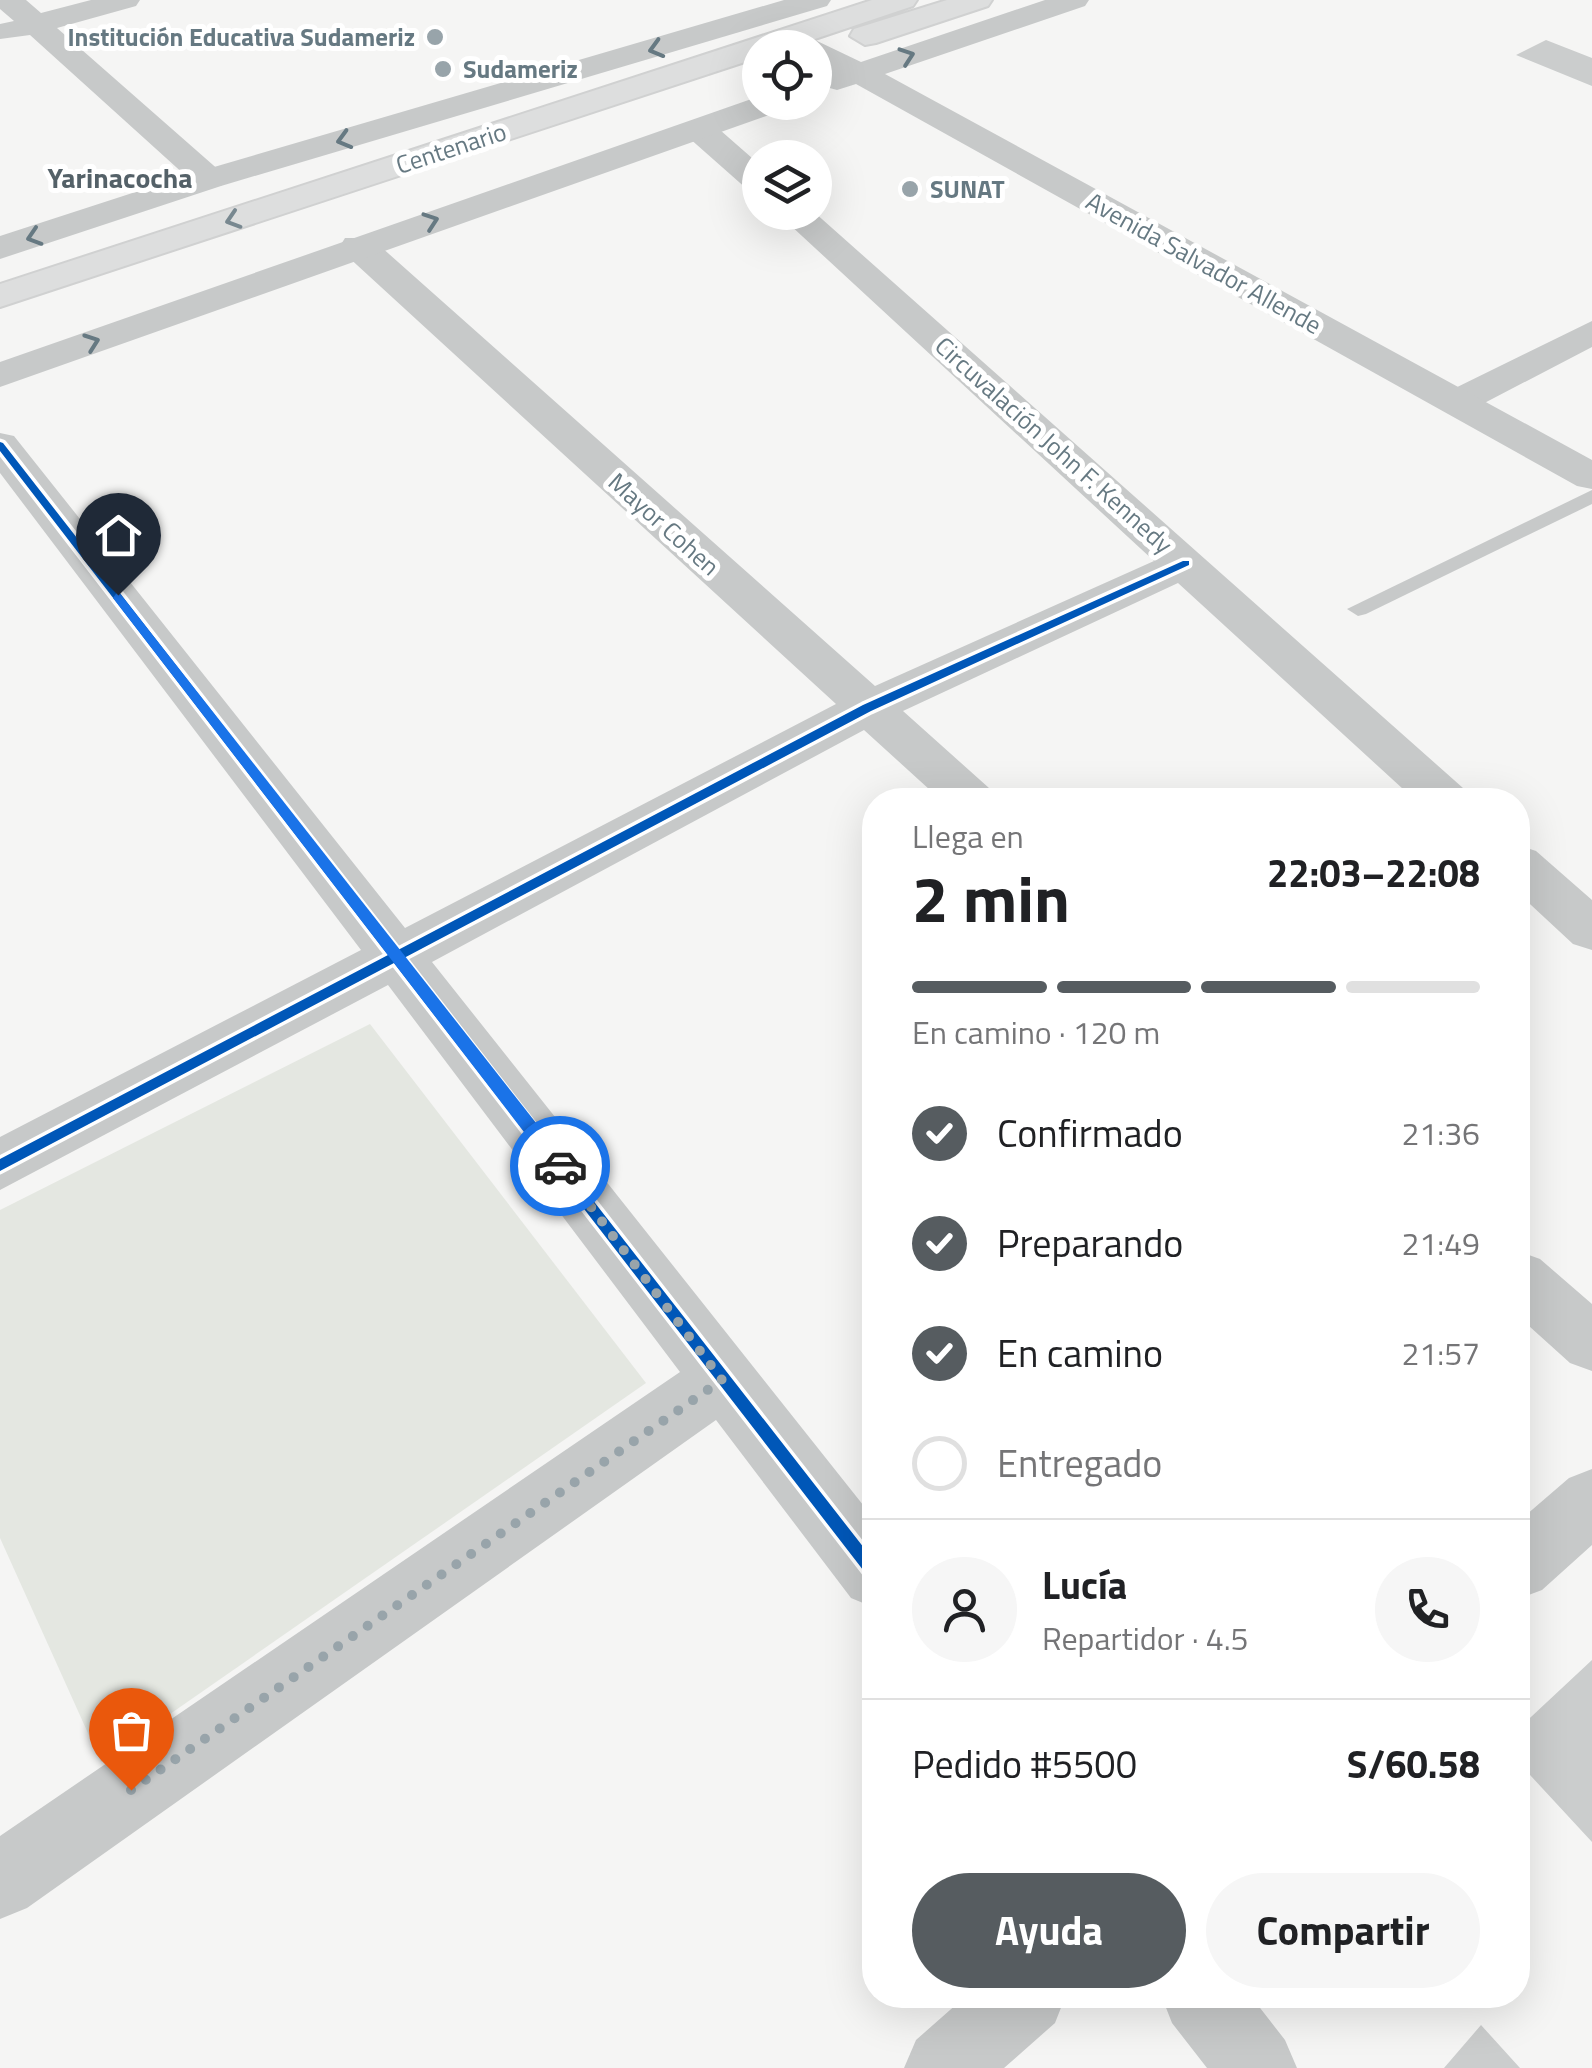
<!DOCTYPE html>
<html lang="es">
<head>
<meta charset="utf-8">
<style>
  body { margin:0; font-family:"Titillium Web",sans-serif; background:#f6f6f6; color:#202124; height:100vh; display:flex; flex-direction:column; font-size:38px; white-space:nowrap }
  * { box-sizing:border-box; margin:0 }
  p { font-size:32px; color:#757577 }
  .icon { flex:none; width:55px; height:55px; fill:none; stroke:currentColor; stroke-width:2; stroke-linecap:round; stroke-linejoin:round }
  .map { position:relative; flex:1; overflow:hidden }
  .panel { position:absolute; left:862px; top:788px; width:668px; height:1220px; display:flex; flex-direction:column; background:#fff; border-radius:40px; box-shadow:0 10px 40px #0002 }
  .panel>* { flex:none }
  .tools { position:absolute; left:742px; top:30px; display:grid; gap:20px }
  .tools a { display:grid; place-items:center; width:90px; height:90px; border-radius:50%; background:#fff; box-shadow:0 10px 40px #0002; font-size:50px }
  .pin { position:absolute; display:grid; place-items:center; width:85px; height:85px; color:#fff; margin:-102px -42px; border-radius:50% 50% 50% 0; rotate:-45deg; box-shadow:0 0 10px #0007 }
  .pin .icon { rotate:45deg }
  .courier { position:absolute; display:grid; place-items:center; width:100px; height:100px; margin:-50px; border:8px solid #1a73e8; border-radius:50%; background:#fff; color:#222; box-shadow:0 2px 12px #0007 }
  .overview em { font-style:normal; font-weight:700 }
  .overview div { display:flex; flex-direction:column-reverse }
  .overview { display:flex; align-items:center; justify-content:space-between; height:170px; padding:0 50px }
  h1 { font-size:65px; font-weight:700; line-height:75px }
  .bar { display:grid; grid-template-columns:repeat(4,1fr); gap:15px 10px; align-content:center; height:120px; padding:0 50px }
  .bar i { height:12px; border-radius:8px; background:#e0e0e0 }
  .bar .on { background:#565c60 }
  .bar p { grid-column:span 4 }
  .line { display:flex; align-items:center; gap:25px; padding:0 50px; border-top:2px solid #e0e0e0 }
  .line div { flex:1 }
  .round { display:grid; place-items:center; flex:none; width:105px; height:105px; border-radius:52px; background:#f6f6f6 }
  ol { padding:0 50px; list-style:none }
  li { display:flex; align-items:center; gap:30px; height:110px }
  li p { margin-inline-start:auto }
  li .icon { padding:10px; border-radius:50%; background:#565c60; color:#fff; stroke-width:4 }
  li:last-child { color:#757577 }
  li i { width:55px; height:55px; border:5px solid #e0e0e0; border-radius:50% }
  .primary-button { display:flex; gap:20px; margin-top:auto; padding:20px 50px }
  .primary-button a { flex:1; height:115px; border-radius:60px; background:#565c60; color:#fff; font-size:40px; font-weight:700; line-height:115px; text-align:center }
  .primary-button a+a { background:#f6f6f6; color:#202124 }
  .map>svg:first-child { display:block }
  .green { fill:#e4e7e1 }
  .building { fill:#cbcdcd }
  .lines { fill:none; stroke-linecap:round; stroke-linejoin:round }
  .trunk-casing { stroke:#d0d1d1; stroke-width:4 }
  .service { fill:#c7c9c9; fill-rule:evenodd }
  .minor { fill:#c7c9c9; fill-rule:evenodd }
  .tertiary { fill:#c7c9c9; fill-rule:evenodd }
  .trunk { fill:#dddede; fill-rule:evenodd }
  .cycleway-casing { stroke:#fff; stroke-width:7 }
  .cycleway { fill:#0057b8; fill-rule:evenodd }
  .oneway { stroke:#667982 }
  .oneway2 { stroke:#788890 }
  .route { fill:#1a73e8 }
  .done { stroke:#98a4aa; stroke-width:10; stroke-dasharray:0 18 }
  .poi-dot { fill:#98a4aa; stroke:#fff; stroke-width:4 }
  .labels { text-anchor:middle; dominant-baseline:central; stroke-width:10; stroke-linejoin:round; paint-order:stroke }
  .far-poi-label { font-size:25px; font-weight:bold; fill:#667982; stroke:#fff; text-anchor:start }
  .far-street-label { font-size:25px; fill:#667982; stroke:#fff }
  .far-neighbourhood-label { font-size:28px; font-weight:bold; fill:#546168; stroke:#fff }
</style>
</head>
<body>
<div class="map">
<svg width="1592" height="2068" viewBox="0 0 1592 2068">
  <rect width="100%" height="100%" fill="#f5f5f4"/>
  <path class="green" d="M370,1024L646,1383L101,1762L0,1538V1210Z"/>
  <path class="building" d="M1546,40L1592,58V86L1516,55Z
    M1592,1660V1842L1518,1762V1729Z
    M1481,2025L1520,2068H1444Z"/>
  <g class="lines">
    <defs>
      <path id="trunk" d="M872,0H917L913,6L788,48H760V57L0,307V284Z
        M947,0H992L988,6L876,43L865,45L850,36L854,29Z"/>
    </defs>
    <use href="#trunk" class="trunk-casing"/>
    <path class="service" d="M1592,490V504L1366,614L1358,616L1347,609Z"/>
    <path class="minor" d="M0,0H26L41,13L91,0H140L136,6L57,28L221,172L226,179L221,186H197L30,35L0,39V24L14,21L0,9Z
      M700,120L712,123L760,165V193L748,190L688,137L684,130L688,123Z
      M776,212H814L1463,788L1471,800H1415L1178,583L903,711L989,788L997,800H941L864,730L432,962L875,1520V1608L851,1598L716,1420L27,1908L0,1919V1836L680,1372L388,985L0,1190V1137L361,950L0,473V433L14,436L405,928L836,704L345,254L340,246L345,238H371L875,686L1154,561Z
      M1592,321V347L1471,410H1443L1437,402L1443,394Z
      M1518,845L1536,851L1592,900V950L1573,944L1518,893Z
      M1518,1251L1540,1259L1592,1304V1371L1570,1363L1518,1316Z
      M1161,1995H1250L1285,2040L1297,2068H1207L1172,2023Z"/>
    <path class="tertiary" d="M784,0H831L827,6L221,186L0,259V236L197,172Z
      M1045,0H1089L1085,6L885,74L1592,460V489L1577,486L856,84L837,90L826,87L821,80L832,71L815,62V48H801L815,40L861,62Z
      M760,96V102H791L786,109L0,387V362Z
      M1592,1469V1545L1542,1590L1518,1599V1522L1569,1478Z
      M967,1995H1066L1055,2023L1004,2068H904L916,2040Z"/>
    <use href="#trunk" class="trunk"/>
    <defs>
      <path id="cycleway" d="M0,442L3,443L398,950L863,705L1183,561H1189V565L871,711L404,958L875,1562V1582L870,1579L394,963L0,1171V1159L388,955L0,451Z"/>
    </defs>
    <use href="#cycleway" class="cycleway-casing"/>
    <use href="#cycleway" class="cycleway"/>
  </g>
  <defs><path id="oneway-chevron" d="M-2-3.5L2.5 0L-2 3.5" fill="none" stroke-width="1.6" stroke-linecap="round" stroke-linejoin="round" transform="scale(2.5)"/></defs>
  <g class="oneway">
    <use href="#oneway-chevron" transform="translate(656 49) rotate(164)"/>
    <use href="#oneway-chevron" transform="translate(907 56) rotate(-19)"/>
    <use href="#oneway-chevron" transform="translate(344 140) rotate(164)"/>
    <use href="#oneway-chevron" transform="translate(431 221) rotate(-19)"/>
    <use href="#oneway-chevron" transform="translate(34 237) rotate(162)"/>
    <use href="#oneway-chevron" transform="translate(92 342) rotate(-20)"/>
  </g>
  <use class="oneway2" href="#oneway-chevron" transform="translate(233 220) rotate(162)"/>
  <path class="route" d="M118,591L566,1161V1171H554L113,598Z"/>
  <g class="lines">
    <path class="done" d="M131,1790L722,1380L560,1166"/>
  </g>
  <g class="poi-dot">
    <circle cx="435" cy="37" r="10"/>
    <circle cx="443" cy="69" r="10"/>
    <circle cx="910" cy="189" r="10"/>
  </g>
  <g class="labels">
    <g class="far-poi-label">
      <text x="415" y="37" text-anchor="end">Institución Educativa Sudameriz</text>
      <text x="463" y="69">Sudameriz</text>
      <text x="930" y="189">SUNAT</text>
    </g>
    <g class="far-street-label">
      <text transform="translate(451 148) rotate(-18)">Centenario</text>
      <text transform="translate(1204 263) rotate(29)">Avenida Salvador Allende</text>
      <text transform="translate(1054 445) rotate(42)">Circuvalación John F. Kennedy</text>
      <text transform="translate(664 524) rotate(42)">Mayor Cohen</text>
    </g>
    <g class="far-neighbourhood-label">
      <text x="120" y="177">Yarinacocha</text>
    </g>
  </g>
</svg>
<div class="tools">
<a><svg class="icon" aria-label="locate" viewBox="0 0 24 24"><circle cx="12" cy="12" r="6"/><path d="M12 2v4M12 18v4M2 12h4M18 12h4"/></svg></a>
<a><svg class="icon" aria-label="layers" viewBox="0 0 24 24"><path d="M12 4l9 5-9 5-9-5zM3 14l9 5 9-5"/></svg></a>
</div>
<div class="pin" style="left:131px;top:1790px;background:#ea580c"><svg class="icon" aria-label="bag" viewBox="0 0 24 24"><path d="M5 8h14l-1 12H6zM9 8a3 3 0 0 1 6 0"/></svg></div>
<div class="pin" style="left:118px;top:595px;background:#1f2937"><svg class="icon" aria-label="home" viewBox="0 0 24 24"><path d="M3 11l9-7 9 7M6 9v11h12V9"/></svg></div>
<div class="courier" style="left:560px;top:1166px"><svg class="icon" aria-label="car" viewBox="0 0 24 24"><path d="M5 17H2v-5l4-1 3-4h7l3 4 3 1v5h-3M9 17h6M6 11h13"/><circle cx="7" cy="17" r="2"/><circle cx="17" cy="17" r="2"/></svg></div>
<section class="panel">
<div class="overview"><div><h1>2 min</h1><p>Llega en</p></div><em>22:03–22:08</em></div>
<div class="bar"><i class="on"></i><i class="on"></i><i class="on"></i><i></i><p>En camino · 120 m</p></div>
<ol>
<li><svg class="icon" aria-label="check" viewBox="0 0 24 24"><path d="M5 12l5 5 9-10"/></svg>Confirmado<p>21:36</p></li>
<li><svg class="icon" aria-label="check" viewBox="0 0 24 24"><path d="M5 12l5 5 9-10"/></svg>Preparando<p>21:49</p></li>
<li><svg class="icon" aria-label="check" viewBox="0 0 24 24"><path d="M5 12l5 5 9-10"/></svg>En camino<p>21:57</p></li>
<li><i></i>Entregado</li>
</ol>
<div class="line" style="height:180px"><a class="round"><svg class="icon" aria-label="person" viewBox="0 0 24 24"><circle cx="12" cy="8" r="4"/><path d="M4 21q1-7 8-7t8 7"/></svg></a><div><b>Lucía</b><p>Repartidor · 4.5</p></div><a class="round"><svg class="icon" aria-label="phone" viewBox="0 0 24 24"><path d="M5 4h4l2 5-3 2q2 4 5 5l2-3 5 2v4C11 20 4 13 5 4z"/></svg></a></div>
<div class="line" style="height:130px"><div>Pedido #5500</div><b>S/60.58</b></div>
<div class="primary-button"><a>Ayuda</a><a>Compartir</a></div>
</section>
</div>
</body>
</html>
